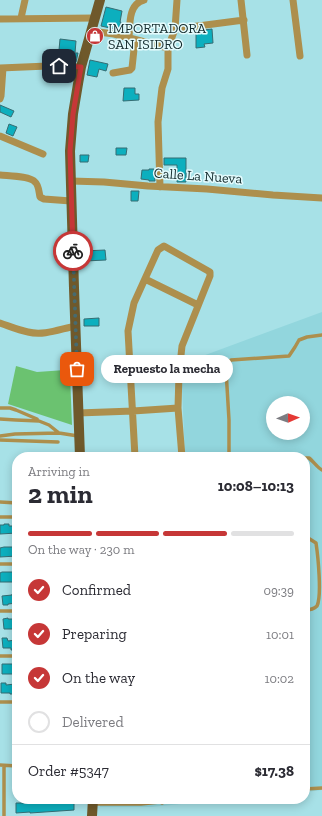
<!DOCTYPE html>
<html lang="en">
<head>
<meta charset="utf-8">
<style>
  body { margin:0; font-family:"Zilla Slab",serif; background:#f2f2f3; color:#2b2b33; height:100vh; display:flex; flex-direction:column; font-size:15px; white-space:nowrap }
  * { box-sizing:border-box; margin:0 }
  p { font-size:13px; color:#7c7c81 }
  .icon { flex:none; width:22px; height:22px; fill:none; stroke:currentColor; stroke-width:2; stroke-linecap:round; stroke-linejoin:round }
  .map { position:relative; flex:1; overflow:hidden }
  .details { position:absolute; left:12px; top:452px; width:298px; height:352px; display:flex; flex-direction:column; background:#fff; border-radius:16px; box-shadow:0 2px 10px #0003 }
  .details>* { flex:none }
  .needle { width:26px; rotate:88deg }
  .tools { position:absolute; left:266px; top:396px; display:grid; gap:8px }
  .tools a { display:grid; place-items:center; width:44px; height:44px; border-radius:50%; background:#fff; box-shadow:0 2px 10px #0003; font-size:20px }
  .pin { position:absolute; display:grid; place-items:center; width:34px; height:34px; color:#fff; margin:-17px; border-radius:8px; box-shadow:0 2px 6px #0006 }
  .courier { position:absolute; display:grid; place-items:center; width:40px; height:40px; margin:-20px; border:3px solid #c63737; border-radius:50%; background:#fff; color:#222; box-shadow:0 1px 5px #0007 }
  .bubble { position:absolute; height:28px; border-radius:14px; background:#fff; box-shadow:0 2px 10px #0003; font-size:13px; font-weight:800; line-height:28px; text-align:center }
  .headline em { font-style:normal; font-weight:800 }
  .headline div { display:flex; flex-direction:column-reverse }
  .headline { display:flex; align-items:center; justify-content:space-between; height:68px; padding:0 16px }
  h1 { font-size:26px; font-weight:800; line-height:30px }
  .bar { display:grid; grid-template-columns:repeat(4,1fr); gap:6px 4px; align-content:center; height:48px; padding:0 16px }
  .bar i { height:5px; border-radius:3px; background:#e1e1e2 }
  .bar .current { background:#c63737 }
  .bar p { grid-column:span 4 }
  .line { display:flex; align-items:center; gap:10px; padding:0 16px; border-top:1px solid #e1e1e2 }
  .line div { flex:1 }
  ol { padding:0 16px; list-style:none }
  li { display:flex; align-items:center; gap:12px; height:44px }
  li p { margin-inline-start:auto }
  li .icon { padding:4px; border-radius:50%; background:#c63737; color:#fff; stroke-width:4 }
  li:last-child { color:#7c7c81 }
  li i { width:22px; height:22px; border:2px solid #e1e1e2; border-radius:50% }
  .map>svg:first-child { display:block }
  .built { fill:#92d6dd; fill-rule:evenodd }
  .green { fill:#6bc270 }
  .building { fill:#0cafbe; stroke:#356d73 }
  .lines { fill:none; stroke-linecap:round; stroke-linejoin:round }
  .lane { stroke:#ad8f4d; stroke-width:3.5 }
  .street { stroke:#ad8f4d; stroke-width:7 }
  .primary { stroke:#6f592b; stroke-width:10 }
  .done { stroke:#476b6f; stroke-width:4; stroke-dasharray:0 7.2 }
  .route { stroke:#c63737; stroke-width:5 }
  .labels { text-anchor:middle; dominant-baseline:central; stroke-width:3; stroke-linejoin:round; paint-order:stroke }
  .poi-label { font-size:14px; fill:#142c2e; stroke:#e4fbfd; text-anchor:start }
  .street-label { font-size:14px; fill:#142c2e; stroke:#e4fbfd }
</style>
</head>
<body>
<div class="map">
<svg width="322" height="816" viewBox="0 0 322 816">
  <rect width="100%" height="100%" fill="#a7e1e7"/>
  <path class="built" d="M322,312V790L305,792V457H185L181,364ZM273,403H303V433H273Z
    M100,799H232L151,807H100Z"/>
  <path class="green" d="M16,366L37,372L65,370L70,375L72,425L8,404Z"/>
  <path class="building" d="M106,7L122,11L120,22H121L119,30L101,26Z
    M212,29L213,43L204,44L205,47L196,48V31Z
    M60,39L76,41L75,53H78L76,62L69,61V62L57,61V59L58,50H59Z
    M90,60L108,64L106,71L99,69L97,77L87,75Z
    M56,71L68,72L67,79L55,78Z
    M124,88H135V94H139V100L123,101Z
    M0,105L14,111L11,117L0,112Z
    M9,124L17,127L13,136L6,133Z
    M116,148H127L126,155H116Z
    M80,155H89L88,162H80Z
    M164,158H186V182H177V165H164Z
    M149,169H154L155,181H149V180L141,179L142,170H149Z
    M131,191H139L138,201H131Z
    M105,250L106,260L85,261L84,251Z
    M99,318V326H84V319Z
    M4,524H9V526H17V533L0,534V525H4Z
    M4,547H17V556L0,557V548Z
    M2,572H17V582H0V573Z
    M12,594H17V603L8,604V605H3L2,596L12,595Z
    M8,618V619H17V629H4L3,619Z
    M2,638H7L8,641L16,640V650H11V648H3Z
    M2,664H16V674H2Z
    M1,683H6V685L15,684V694H10V693H1Z
    M74,800V810L30,813V812L16,813V803H35Z"/>
  <g class="lines">
    <path class="lane" d="M0,408H10L16,410L37,419
      M0,419L16,420L39,421L49,425L59,433
      M0,436L15,434L59,433L78,436
      M0,440L58,442
      M50,455V457
      M229,457V420L226,370L227,364L231,360L289,356L295,347L299,340L307,337L322,335
      M305,458H309C313,461 318,468 322,470
      M0,502L17,503
      M0,517H17
      M305,536L316,543C318,556 322,596 317,606C314,609 309,610 305,610
      M0,564H17
      M0,611H17
      M0,656H17
      M0,702H17
      M0,765L17,766
      M305,789L322,788
      M94,804H141L188,799
      M4,816V766"/>
    <path class="street" d="M241,0L247,55
      M293,0L300,56
      M21,18L25,0
      M0,19L95,18
      M175,29L177,0
      M91,31L114,34L168,48
      M129,38C130,25 128,4 144,0
      M0,68L48,66L81,67
      M113,73L130,70L132,68L135,40
      M0,99L1,96L3,68
      M0,136L43,154
      M0,175C8,176 30,176 35,182C39,185 39,193 40,197L44,199L71,201
      M71,181L104,182L148,186L207,189L273,195L322,198
      M160,187L158,122L162,88L168,69V48L175,29L244,20
      M145,279L198,305
      M0,323C9,326 18,330 28,332C44,336 60,329 76,326
      M78,413L133,411L178,408
      M135,457L128,331L134,303L158,250L164,246L210,272V276L182,346L179,374L178,408L182,457
      M161,799L162,801"/>
    <path class="primary" d="M80,457L74,288L70,151L73,114L78,84L81,67L100,0
      M92,816L93,799"/>
  </g>
  <g class="lines">
    <path class="done" d="M73,251L77,369"/>
    <path class="route" d="M59,66L81,67L73,114L70,151L73,251"/>
  </g>
  <defs>
    <symbol id="shop-disc" viewBox="-11 -11 22 22"><circle r="9.5" fill="#c63737" stroke="#e4fbfd"/><path d="M-5-2.5h2.3a2.7 3.5 0 0 1 5.4 0H5L5.5 6h-11ZM-1.5-2.5h3a1.5 2.3 0 0 0-3 0Z" fill="#fff"/></symbol>
  </defs>
  <g fill-rule="evenodd">
    <use href="#shop-disc" x="85" y="26" width="20" height="20"/>
  </g>
  <g class="labels">
    <g class="poi-label">
      <text x="108" y="28">IMPORTADORA<tspan x="108" dy="16">SAN ISIDRO</tspan></text>
    </g>
    <g class="street-label">
      <text transform="translate(198 176) rotate(4)">Calle La Nueva</text>
    </g>
  </g>
</svg>
<div class="tools">
<a><svg class="needle" viewBox="-14 -14 28 28"><path d="M0-13l5 13h-10z" fill="#e53935"/><path d="M0 13l5-13h-10z" fill="#7c7c81"/></svg></a>
</div>
<div class="pin" style="left:77px;top:369px;background:#ea580c"><svg class="icon" aria-label="bag" viewBox="0 0 24 24"><path d="M5 8h14l-1 12H6zM9 8a3 3 0 0 1 6 0"/></svg></div>
<div class="pin" style="left:59px;top:66px;background:#1f2937"><svg class="icon" aria-label="home" viewBox="0 0 24 24"><path d="M3 11l9-7 9 7M6 9v11h12V9"/></svg></div>
<div class="courier" style="left:73px;top:251px"><svg class="icon" aria-label="bike" viewBox="0 0 24 24"><circle cx="6" cy="16" r="4"/><circle cx="18" cy="16" r="4"/><path d="M6 16l4-8h5l3 8M10 8l3 8H6M13 5h3"/></svg></div>
<div class="bubble" style="left:101px;top:355px;width:132px">Repuesto la mecha</div>
<section class="details">
<div class="headline"><div><h1>2 min</h1><p>Arriving in</p></div><em>10:08–10:13</em></div>
<div class="bar"><i class="current"></i><i class="current"></i><i class="current"></i><i></i><p>On the way · 230 m</p></div>
<ol>
<li><svg class="icon" aria-label="check" viewBox="0 0 24 24"><path d="M5 12l5 5 9-10"/></svg>Confirmed<p>09:39</p></li>
<li><svg class="icon" aria-label="check" viewBox="0 0 24 24"><path d="M5 12l5 5 9-10"/></svg>Preparing<p>10:01</p></li>
<li><svg class="icon" aria-label="check" viewBox="0 0 24 24"><path d="M5 12l5 5 9-10"/></svg>On the way<p>10:02</p></li>
<li><i></i>Delivered</li>
</ol>
<div class="line" style="height:52px"><div>Order #5347</div><b>$17.38</b></div>
</section>
</div>
</body>
</html>
